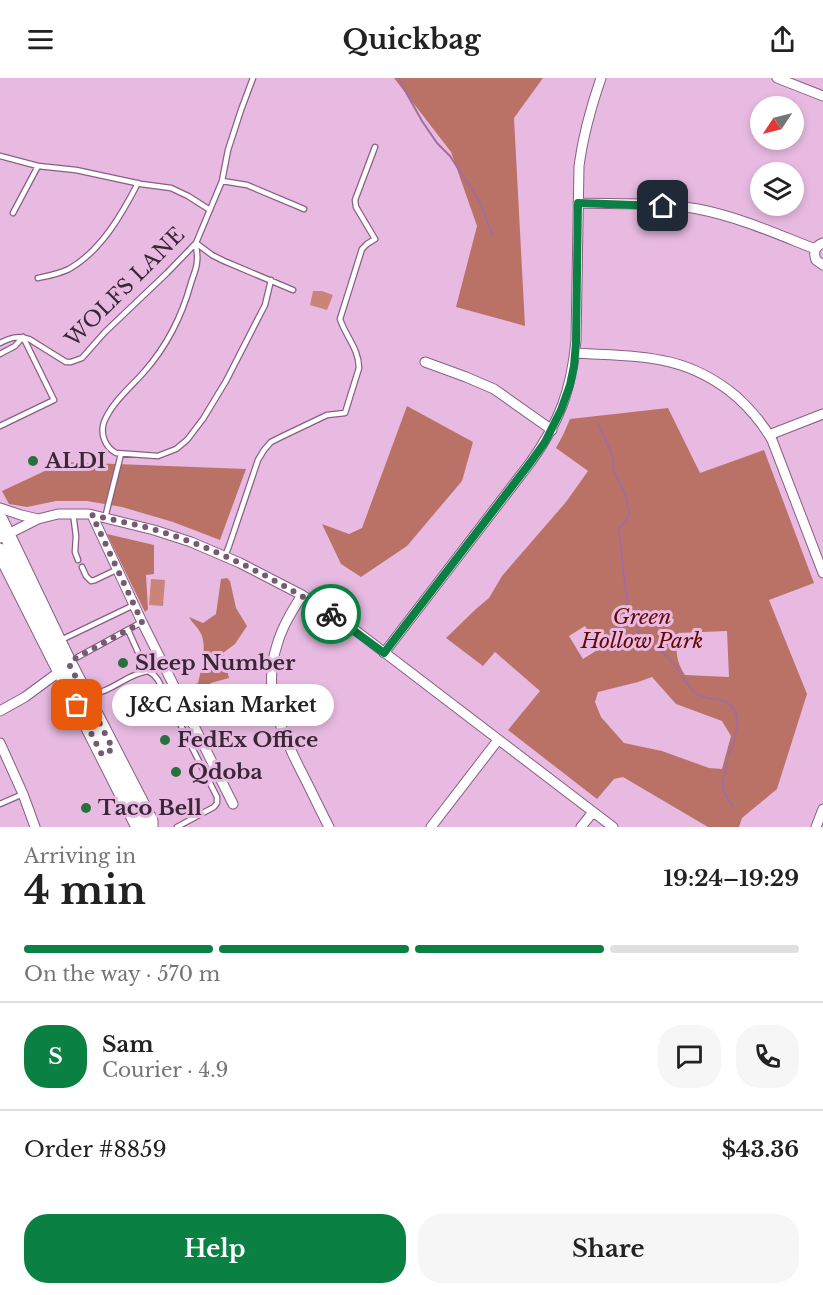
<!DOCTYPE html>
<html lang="en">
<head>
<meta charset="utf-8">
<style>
  body { margin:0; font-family:"Libre Baskerville",serif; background:#f6f6f6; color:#222; height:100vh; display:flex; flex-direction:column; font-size:22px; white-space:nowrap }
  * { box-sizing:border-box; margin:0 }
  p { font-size:20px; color:#767676 }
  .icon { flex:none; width:33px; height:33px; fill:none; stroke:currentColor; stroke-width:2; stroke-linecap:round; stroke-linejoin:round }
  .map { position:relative; height:749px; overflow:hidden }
  .details { display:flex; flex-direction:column; background:#fff; flex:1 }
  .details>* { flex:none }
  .needle { width:39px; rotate:235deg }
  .buttons { position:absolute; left:750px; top:18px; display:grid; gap:12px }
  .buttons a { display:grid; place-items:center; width:54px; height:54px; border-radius:50%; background:#fff; box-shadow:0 3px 9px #0003; font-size:30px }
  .pin { position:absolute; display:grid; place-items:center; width:51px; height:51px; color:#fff; margin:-26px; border-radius:12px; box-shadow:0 3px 9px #0006 }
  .courier { position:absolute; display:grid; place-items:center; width:60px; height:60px; margin:-30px; border:4px solid #0b8043; border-radius:50%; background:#fff; color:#222; box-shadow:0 2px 8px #0007 }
  .bubble { position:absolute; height:42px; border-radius:21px; background:#fff; box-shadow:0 3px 9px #0003; font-size:20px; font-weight:800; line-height:42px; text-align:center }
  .summary em { font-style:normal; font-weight:800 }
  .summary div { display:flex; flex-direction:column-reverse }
  .summary { display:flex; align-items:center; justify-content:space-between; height:102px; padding:0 24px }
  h1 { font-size:39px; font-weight:800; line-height:45px }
  .bar { display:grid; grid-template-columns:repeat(4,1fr); gap:9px 6px; align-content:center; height:72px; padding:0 24px }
  .bar i { height:8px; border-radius:4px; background:#e0e0e0 }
  .bar .active { background:#0b8043 }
  .bar p { grid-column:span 4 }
  .line { display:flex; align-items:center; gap:15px; padding:0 24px; border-top:2px solid #e0e0e0 }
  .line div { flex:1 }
  .round { display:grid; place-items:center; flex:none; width:63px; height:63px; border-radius:24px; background:#f6f6f6 }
  .action { display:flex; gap:12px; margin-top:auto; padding:12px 24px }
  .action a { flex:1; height:69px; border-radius:24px; background:#0b8043; color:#fff; font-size:24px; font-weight:800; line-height:69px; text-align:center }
  .action a+a { background:#f6f6f6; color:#222 }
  header { display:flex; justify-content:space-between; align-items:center; height:78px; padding:0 24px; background:#fff; font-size:27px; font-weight:800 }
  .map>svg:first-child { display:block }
  .green { fill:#cb8478 }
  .forest { fill:#bb7266; fill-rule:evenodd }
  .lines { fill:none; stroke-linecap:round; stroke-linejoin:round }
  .stream { stroke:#a26d9d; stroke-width:2 }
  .lane-casing { stroke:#885f84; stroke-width:7 }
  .street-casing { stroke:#885f84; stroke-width:11 }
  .primary-casing { stroke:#885f84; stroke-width:17 }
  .lane { stroke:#fff; stroke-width:4.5 }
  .street { stroke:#fff; stroke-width:9 }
  .primary { stroke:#fff; stroke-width:15 }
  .done { stroke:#765a73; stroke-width:6; stroke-dasharray:0 10.8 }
  .route { stroke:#0b8043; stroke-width:8 }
  .poi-dot { fill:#28703d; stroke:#e8bae2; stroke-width:2 }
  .labels { text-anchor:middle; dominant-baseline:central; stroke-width:6; stroke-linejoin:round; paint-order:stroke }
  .street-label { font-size:21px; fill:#392737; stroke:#e8bae2 }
  .poi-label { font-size:21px; font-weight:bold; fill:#392737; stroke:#e8bae2; text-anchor:start }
  .park-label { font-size:21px; font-style:italic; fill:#650903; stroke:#e8bae2 }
</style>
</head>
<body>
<header><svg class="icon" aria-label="menu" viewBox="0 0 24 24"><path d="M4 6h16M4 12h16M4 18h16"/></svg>Quickbag<svg class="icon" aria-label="share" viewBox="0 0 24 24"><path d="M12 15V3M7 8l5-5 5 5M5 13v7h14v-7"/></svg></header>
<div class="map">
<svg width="823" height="749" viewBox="0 0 823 749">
  <rect width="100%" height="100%" fill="#e8bae2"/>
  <path class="green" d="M313,213H322L333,217L327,232L310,227Z
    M151,501L165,502L163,528L149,527Z"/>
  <path class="forest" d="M394,0H543L514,40L525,248L456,229L477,148L451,74Z
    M407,328L473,364L462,403L407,468L361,499L341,486L322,446L349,456L362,450Z
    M668,330L700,395L764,372L814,505L769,522L807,616L777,711L742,740L739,749H708L623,699L614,701L597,721L508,652L540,613L495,574L483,588L446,560L477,530L489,520L502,498L566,424L588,393L556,370L563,357L570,341ZM585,548L599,571L583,581L569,558ZM727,553L729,599L685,597C676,584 675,570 678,555ZM652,599L676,626L722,643L731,658L722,691L709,690L662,673L624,665L601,639L595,624L598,614L638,604Z
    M64,384L246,391L220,462L173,444L122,429L87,423H56L27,429L9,426L2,413Z
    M107,456L154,467V496L146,497L148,531L145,534Z
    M227,500L230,503L236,530L247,548L235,566L223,575L229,600L211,605L203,616L187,628L185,618L188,609L198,605C201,592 208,566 200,554C197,548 192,545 189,539L203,545L216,536L221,501Z"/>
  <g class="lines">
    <path class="stream" d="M398,0L422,43L437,65L450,78L480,124L493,159
      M598,345L612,377L614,393L625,416L629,434L627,442L619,450L623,492L628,528L637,541L640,560L654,568
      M661,572C666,579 672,583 677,590C683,598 688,611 697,616C705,621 715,620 724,623C747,634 734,660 729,678
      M728,683C722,702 719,712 733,728"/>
    <defs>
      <path id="lane" d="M0,78L38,88L76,92L141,106L171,110L188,118L210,132
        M222,103L247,107L304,131
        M13,135L38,88
        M196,165C196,171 198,177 197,183C197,190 193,198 191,205C182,238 167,268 144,294C131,309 112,324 104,344C100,356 105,369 116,375L158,378L176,371L187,362L203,341L226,303L265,227L271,202
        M196,165L212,177L224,183L293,212
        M38,200C48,198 59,196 69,191C101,173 122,136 138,105
        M0,265C10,260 18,257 29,261L66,284H71L82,280L105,254L167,195L196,165L222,103L228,72L241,32L253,0
        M0,276L15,268L23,259
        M0,348L54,322L23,259
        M73,435L76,458L75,474L78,482
        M105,440L121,376
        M225,478L229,468L258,382L264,372L271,364L283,358L327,337L345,335L359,290C359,271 346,259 340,241L362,171L367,166L375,161L356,129L355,122L375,69
        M82,489L86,498L91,503L95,502L118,491
        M128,552L142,583
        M61,562L134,527
        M71,584L76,580L142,544
        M87,617C112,615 126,596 148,593L154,597L158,602L217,719V725L214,729L177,749
        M0,726L23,716"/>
      <path id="street" d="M777,0L823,18
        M578,125C618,126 659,124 698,131C739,139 777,156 815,171
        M823,165C815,168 813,174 816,182L823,187
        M575,275C639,279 685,275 737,319C750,331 763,346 772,362L823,495
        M425,284L466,299L494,311L552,352
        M769,357L823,336
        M0,430L21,437L38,441
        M92,437L142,544L233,726
        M0,460L38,441L58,436H89L154,452L191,464L240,485L302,517L355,552L613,749
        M302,517C292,533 282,549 277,567C262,612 280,651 300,691C310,710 319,730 329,749
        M384,575L530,385C560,343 571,313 576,263L579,88C583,58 591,29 601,0
        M0,633L25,619L63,591
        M0,665L23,716L35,749
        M431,749L498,662
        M581,749L593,734
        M816,749L823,731"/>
      <path id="primary" d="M0,442L69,586L150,743V749
        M0,473L137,745L140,749"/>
    </defs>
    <use href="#lane" class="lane-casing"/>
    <use href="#street" class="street-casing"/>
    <use href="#primary" class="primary-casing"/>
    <use href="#lane" class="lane"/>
    <use href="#street" class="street"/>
    <use href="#primary" class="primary"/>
  </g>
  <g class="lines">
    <path class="done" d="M77,627L102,677L113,671L69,586L76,580L142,544L92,437C113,442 135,446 156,452C218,471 276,501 331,536"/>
    <path class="route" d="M331,536L384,575L530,385L545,364L561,332L570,307L574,288L576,265L578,125L663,128"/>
  </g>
  <g class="poi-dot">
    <circle cx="33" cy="383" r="6"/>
    <circle cx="123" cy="585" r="6"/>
    <circle cx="165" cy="662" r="6"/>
    <circle cx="176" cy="694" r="6"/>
    <circle cx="86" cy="730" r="6"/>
  </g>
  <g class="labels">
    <g class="street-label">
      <text transform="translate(125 209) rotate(-45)">WOLFS LANE</text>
    </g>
    <g class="poi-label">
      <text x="45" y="383">ALDI</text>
      <text x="135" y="585">Sleep Number</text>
      <text x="177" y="662">FedEx Office</text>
      <text x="188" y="694">Qdoba</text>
      <text x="98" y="730">Taco Bell</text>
    </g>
    <g class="park-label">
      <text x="642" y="539">Green<tspan x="642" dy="24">Hollow Park</tspan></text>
    </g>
  </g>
</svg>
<div class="buttons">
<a><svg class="needle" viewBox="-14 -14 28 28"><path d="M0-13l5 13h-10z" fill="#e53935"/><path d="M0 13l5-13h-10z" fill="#767676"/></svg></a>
<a><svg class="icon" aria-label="layers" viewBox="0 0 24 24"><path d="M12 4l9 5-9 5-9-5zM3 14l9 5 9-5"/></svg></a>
</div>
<div class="pin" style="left:77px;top:627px;background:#ea580c"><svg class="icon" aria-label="bag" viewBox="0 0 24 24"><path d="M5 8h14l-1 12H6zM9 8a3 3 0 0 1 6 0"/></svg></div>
<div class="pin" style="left:663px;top:128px;background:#1f2937"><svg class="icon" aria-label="home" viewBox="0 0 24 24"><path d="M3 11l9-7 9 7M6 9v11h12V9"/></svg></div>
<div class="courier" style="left:331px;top:536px"><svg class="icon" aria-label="bike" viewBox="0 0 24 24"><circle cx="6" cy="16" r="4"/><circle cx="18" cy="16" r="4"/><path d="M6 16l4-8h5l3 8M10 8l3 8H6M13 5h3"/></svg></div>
<div class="bubble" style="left:112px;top:606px;width:222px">J&amp;C Asian Market</div>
</div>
<section class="details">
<div class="summary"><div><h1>4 min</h1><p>Arriving in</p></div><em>19:24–19:29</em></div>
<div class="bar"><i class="active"></i><i class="active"></i><i class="active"></i><i></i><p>On the way · 570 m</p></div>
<div class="line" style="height:108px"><b class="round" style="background:#0b8043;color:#fff">S</b><div><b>Sam</b><p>Courier · 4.9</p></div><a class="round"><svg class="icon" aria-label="chat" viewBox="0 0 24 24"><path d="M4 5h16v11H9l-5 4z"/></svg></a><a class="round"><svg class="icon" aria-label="phone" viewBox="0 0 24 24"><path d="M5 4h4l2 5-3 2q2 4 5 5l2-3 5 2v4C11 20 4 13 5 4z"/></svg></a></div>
<div class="line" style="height:78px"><div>Order #8859</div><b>$43.36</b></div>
<div class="action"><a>Help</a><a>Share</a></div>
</section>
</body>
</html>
